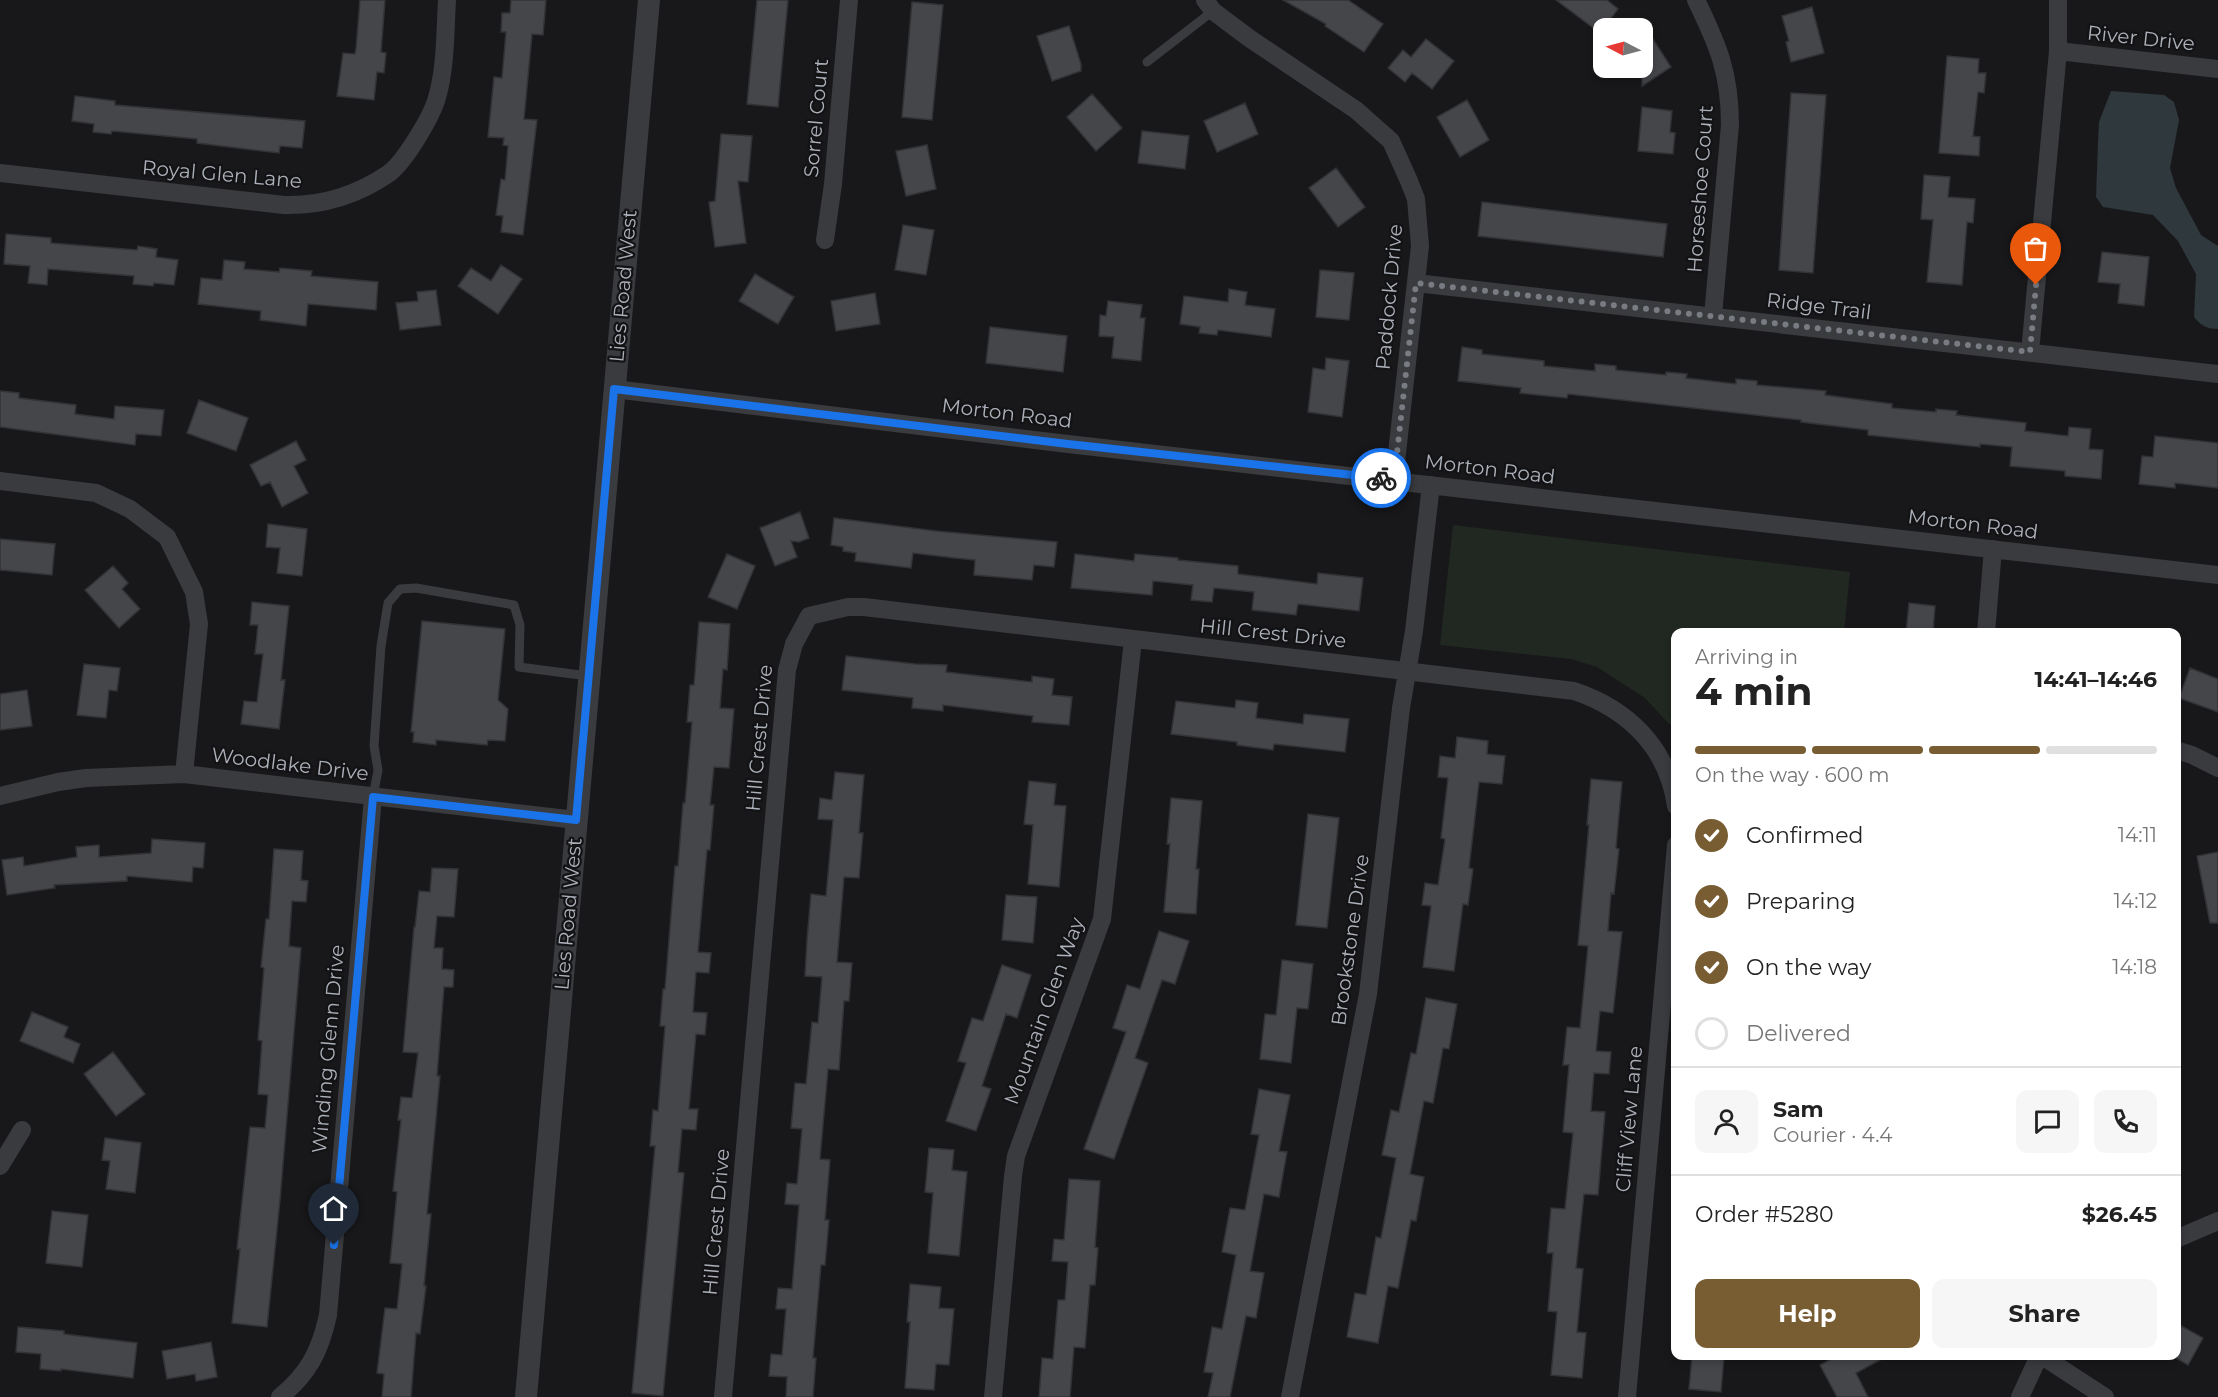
<!DOCTYPE html>
<html lang="en">
<head>
<meta charset="utf-8">
<style>
  body { margin:0; font-family:Montserrat,sans-serif; background:#f6f6f6; color:#222; height:100vh; display:flex; flex-direction:column; font-size:22px; white-space:nowrap }
  * { box-sizing:border-box; margin:0 }
  p { font-size:20px; color:#767676 }
  .icon { flex:none; width:33px; height:33px; fill:none; stroke:currentColor; stroke-width:2; stroke-linecap:round; stroke-linejoin:round }
  .map { position:relative; flex:1; overflow:hidden }
  .panel { position:absolute; left:1671px; top:628px; width:510px; height:732px; display:flex; flex-direction:column; background:#fff; border-radius:12px; box-shadow:0 3px 9px #0003 }
  .panel>* { flex:none }
  .needle { width:39px; rotate:276deg }
  .controls { position:absolute; left:1593px; top:18px; display:grid; gap:12px }
  .controls a { display:grid; place-items:center; width:60px; height:60px; border-radius:12px; background:#fff; box-shadow:0 3px 9px #0003; font-size:30px }
  .pin { position:absolute; display:grid; place-items:center; width:51px; height:51px; color:#fff; margin:-62px -26px; border-radius:50% 50% 50% 0; rotate:-45deg; box-shadow:0 0 6px #0007 }
  .pin .icon { rotate:45deg }
  .courier { position:absolute; display:grid; place-items:center; width:60px; height:60px; margin:-30px; border:4px solid #1a73e8; border-radius:50%; background:#fff; color:#222; box-shadow:0 2px 8px #0007 }
  .summary em { font-style:normal; font-weight:700 }
  .summary div { display:flex; flex-direction:column-reverse }
  .summary { display:flex; align-items:center; justify-content:space-between; height:102px; padding:0 24px }
  h1 { font-size:39px; font-weight:700; line-height:45px }
  .bar { display:grid; grid-template-columns:repeat(4,1fr); gap:9px 6px; align-content:center; height:72px; padding:0 24px }
  .bar i { height:8px; border-radius:4px; background:#e0e0e0 }
  .bar .current { background:#785d33 }
  .bar p { grid-column:span 4 }
  .line { display:flex; align-items:center; gap:15px; padding:0 24px; border-top:2px solid #e0e0e0 }
  .line div { flex:1 }
  .round { display:grid; place-items:center; flex:none; width:63px; height:63px; border-radius:12px; background:#f6f6f6 }
  ol { padding:0 24px; list-style:none }
  li { display:flex; align-items:center; gap:18px; height:66px }
  li p { margin-inline-start:auto }
  li .icon { padding:6px; border-radius:50%; background:#785d33; color:#fff; stroke-width:4 }
  li:last-child { color:#767676 }
  li i { width:33px; height:33px; border:3px solid #e0e0e0; border-radius:50% }
  .primary-button { display:flex; gap:12px; margin-top:auto; padding:12px 24px }
  .primary-button a { flex:1; height:69px; border-radius:12px; background:#785d33; color:#fff; font-size:24px; font-weight:700; line-height:69px; text-align:center }
  .primary-button a+a { background:#f6f6f6; color:#222 }
  .map>svg:first-child { display:block }
  .green { fill:#212821 }
  .water { fill:#2f383d }
  .building { fill:#45464a; stroke:#323336; stroke-width:1.5 }
  .lines { fill:none; stroke-linecap:round; stroke-linejoin:round }
  .service { stroke:#3a3b3f; stroke-width:9 }
  .minor { stroke:#3a3b3f; stroke-width:18 }
  .tertiary { stroke:#3a3b3f; stroke-width:22 }
  .done { stroke:#787b81; stroke-width:6; stroke-dasharray:0 10.8 }
  .route { stroke:#1a73e8; stroke-width:8 }
  .labels { text-anchor:middle; dominant-baseline:central; stroke-width:4.5; stroke-linejoin:round; paint-order:stroke }
  .street-label { font-size:20px; fill:#acb0b9; stroke:#131315 }
</style>
</head>
<body>
<div class="map">
<svg width="2218" height="1397" viewBox="0 0 2218 1397">
  <rect width="100%" height="100%" fill="#18181a"/>
  <path class="green" d="M1453,525L1850,572L1844,633H1676L1675,725L1669,724L1645,698L1597,667L1571,659L1440,645Z"/>
  <path class="water" d="M2111,91L2164,95L2174,102L2179,120L2170,168L2176,188L2201,235L2218,246V329C2208,329 2201,326 2194,317L2196,274L2178,241L2153,215L2103,207L2096,197L2098,142L2099,122Z"/>
  <path class="building" d="M360,0H385L381,52L386,53L384,73L377,72L374,100L337,96L343,53L355,54L356,49Z
    M511,0H546L543,35L532,34L524,119L537,120L523,235L501,232L503,216L496,215L501,179L505,180L508,146L503,145L504,138L488,137L494,77L502,78L506,32H501L502,13H510Z
    M757,0H788L778,107L747,104Z
    M1283,0H1348L1383,24L1364,52L1325,26L1326,24Z
    M1556,0H1607L1618,9L1600,33Z
    M912,2L943,5L932,120L902,117Z
    M1812,7L1824,53L1791,62L1786,42L1789,41L1782,16Z
    M1642,22L1671,67L1642,86Z
    M1069,26L1081,64V71L1052,81L1037,36Z
    M1426,39L1454,61L1432,89L1412,73L1405,82L1388,68L1403,50L1411,57Z
    M1947,56L1979,59L1978,73H1986L1984,93L1978,92L1973,136L1980,137L1979,156L1939,153Z
    M1791,93L1826,95L1813,273L1779,270Z
    M1092,94L1122,128L1096,151L1067,117Z
    M75,96L115,101V105L305,121L302,148L280,146L279,153L197,143V139L112,131L111,134L93,132L94,124L72,121Z
    M1467,100L1489,140L1460,157L1437,117Z
    M1245,103L1258,134L1217,152L1204,121Z
    M1642,107L1672,111L1670,132L1675,133L1673,154L1638,151Z
    M1142,131L1189,136L1185,169L1138,163Z
    M721,134L752,136L748,182L738,181L746,243L715,247L709,202L715,201Z
    M927,145L936,189L906,196L896,151Z
    M1336,168L1365,207L1338,227L1309,188Z
    M1924,175L1950,177L1948,197L1975,199L1973,223L1967,222L1962,285L1927,282L1933,220L1921,219Z
    M1482,202L1667,224L1663,257L1478,236Z
    M903,225L934,230L926,275L895,270Z
    M6,234L51,238V243L137,250L138,246L157,249L156,257L178,260L174,285L154,283L153,286L133,284L134,276L48,269L47,285L28,283L30,266L4,264Z
    M2102,252L2149,257L2144,306L2118,303L2120,284L2098,282Z
    M224,260L245,262L244,269L279,272L280,268L312,271L311,276L378,282L376,310L308,304L306,326L260,320L261,311L198,304L201,278L222,280Z
    M501,265L522,279L498,314L458,286L471,268L491,281Z
    M1320,270L1354,273L1349,320L1316,317Z
    M755,274L794,297L778,324L739,301Z
    M1229,289L1247,292L1245,305L1275,309L1271,337L1218,330L1217,335L1199,333L1200,327L1180,324L1184,296L1228,302Z
    M436,290L441,325L400,330L396,303L418,301L417,292Z
    M875,293L880,324L836,331L831,301Z
    M1108,301L1142,305L1140,318H1145L1141,361L1112,358L1114,337L1099,336L1100,315L1106,316Z
    M990,327L1067,336L1063,372L986,363Z
    M1462,347L1482,350V354L1544,361V366L1595,371V364L1616,366V370L1666,375V372L1687,374L1686,378L1736,384V379L1757,381V385L1826,391L1825,395L1892,404V408L1936,412V409L1957,411L1956,415L2026,423L2025,431L2068,436L2069,427L2091,429L2089,449L2103,450L2101,479L2065,476V471L2010,466L2012,447L1980,444V447L1868,435V430L1801,422V420L1568,394L1567,398L1520,393L1521,388L1458,381Z
    M1326,358L1349,361L1342,417L1308,412L1313,368L1325,370Z
    M0,391L19,393V398L76,405L75,414L114,419L115,406L164,410L161,436L136,434L135,445L0,427Z
    M199,400L248,418L236,451L187,433Z
    M2155,436L2218,443V488L2175,483V488L2139,484L2142,456L2153,457Z
    M296,441L306,460L294,466L308,493L282,507L270,482L261,486L250,465Z
    M800,512L809,538L799,542L791,541L797,557L775,566L760,528Z
    M834,518L936,531L1057,542L1054,567L1034,565L1032,580L974,575L975,560L955,558L913,553L911,568L855,561L856,553L843,551V547L831,545Z
    M268,524L307,529L302,576L277,573L280,548L266,547Z
    M0,539L55,544L52,575L0,570Z
    M727,554L755,566L737,609L708,597Z
    M1075,554L1134,561L1135,554L1178,558V560L1238,566V574L1317,584L1318,573L1363,578L1359,611L1298,604L1296,615L1252,610L1254,592L1214,588L1212,602L1191,600L1193,585L1153,581L1152,595L1071,588Z
    M113,566L128,583L122,589L140,609L119,628L85,590Z
    M252,602L289,606L281,680H285L279,729L241,724L244,701L257,702L263,654H255L258,625H250Z
    M1909,603L1935,606L1933,633H1906Z
    M422,621L505,629L498,700L508,709L505,741L488,740L487,745L436,740V745L413,742L414,732H411Z
    M699,622L730,624L727,670L723,669L720,708L734,709L729,768L714,767L710,805H714L710,850H707L698,952L711,953L709,973L696,972L693,1012L707,1013L705,1035L696,1034L689,1109H698L696,1130L682,1129L678,1172L684,1173L663,1396L632,1393L655,1146H650L653,1110L658,1111L665,1026H660L663,989H665L675,866H678L683,803H685L692,722H687L690,685H694Z
    M846,656L915,664L947,665L946,672L1032,682V676L1054,679L1052,695L1072,697L1069,725L1032,722L1033,716L943,705V711L912,708L913,698L842,690Z
    M84,664L120,668L117,691L109,690L106,718L77,715Z
    M2190,668L2218,679V712L2179,698Z
    M27,690L32,726L0,730V694Z
    M1236,700L1258,703L1256,718L1303,724L1304,714L1349,719L1345,752L1274,744L1273,750L1237,745V742L1171,734L1176,701L1235,708Z
    M1457,737L1488,741L1487,754L1505,756L1502,784L1479,782L1469,868L1473,869L1468,905L1463,904L1454,971L1423,967L1431,906L1422,905L1425,883L1438,885L1445,839L1441,838L1448,778L1438,777L1440,756L1455,758Z
    M835,772L864,775L859,833H863L859,878L844,877L837,962L852,963L849,1001H844L839,1070L828,1069L820,1159L830,1160L825,1220H829L825,1265H821L813,1358H816L813,1397H786L787,1377L769,1376L771,1354L782,1355L786,1309H776L778,1288L792,1289L799,1205L785,1204L787,1183L797,1184L802,1129L791,1128L795,1083L806,1084L812,1022L818,1023L822,977L805,976L807,940L811,894L826,896L833,820L818,819L820,798L832,800Z
    M1591,779L1622,782L1616,848L1619,849L1614,894L1611,893L1608,931L1622,932L1613,1013L1600,1011L1596,1051L1611,1052L1609,1074L1594,1073L1591,1111L1605,1112L1598,1195L1584,1194L1576,1268L1583,1269L1577,1332L1586,1333L1582,1378L1551,1375L1557,1312L1548,1311L1553,1253H1547L1551,1208L1565,1209L1573,1133L1563,1132L1569,1065H1563L1567,1027L1580,1028L1588,946L1578,945L1589,825H1587Z
    M1029,781L1056,784L1054,805L1066,806L1059,887L1028,884L1033,825L1024,824Z
    M1171,798L1202,801L1196,869H1199L1196,914L1164,912L1170,844H1167Z
    M1308,814L1339,818L1327,928L1296,925Z
    M152,839L205,843L203,868L193,867L192,882L127,876V881L54,885L55,888L7,895L2,860L23,857L24,866L77,857L76,847L99,845V857L151,853Z
    M274,849L303,851L301,880L308,881L306,902L292,901L289,946L301,948L280,1200L267,1327L232,1323L240,1249H237L250,1127L265,1128L268,1095L258,1094L262,1041L258,1040L264,968L261,967L266,919H269Z
    M2218,852V923H2210L2197,856Z
    M432,868L458,869L454,917L437,916L434,948H443L442,969L454,970L453,987H444L437,1076H440L427,1214H431L424,1286H426L420,1334L416,1333L411,1397H382L384,1374L377,1373L385,1308L397,1309L402,1264L390,1263L397,1192L393,1191L401,1120H398L401,1097L412,1098L418,1053L403,1052L414,927H415L419,891L430,892Z
    M1006,895L1037,897L1033,943L1002,940Z
    M1159,931L1189,941L1175,984L1162,980L1135,1058L1148,1063L1114,1159L1084,1149L1126,1032L1113,1028L1127,985L1140,989Z
    M1282,960L1313,964L1308,1009L1297,1008L1291,1063L1260,1059L1265,1014L1276,1015Z
    M1002,965L1031,975L1017,1018L1006,1014L982,1086L991,1089L976,1131L946,1121L966,1063L958,1061L972,1018L983,1021Z
    M1426,998L1457,1004L1449,1049L1443,1048L1433,1103L1424,1101L1410,1174L1424,1177L1416,1221L1411,1220L1398,1288L1388,1286L1378,1343L1347,1337L1355,1293L1366,1295L1376,1237L1381,1238L1396,1158L1382,1155L1391,1110L1399,1112L1411,1053L1416,1054Z
    M32,1012L68,1027L64,1037L80,1044L73,1063L20,1041Z
    M113,1052L145,1094L116,1116L84,1074Z
    M1259,1089L1290,1095L1279,1151L1287,1152L1279,1197L1264,1194L1250,1271L1264,1273L1256,1318L1246,1316L1230,1397H1208L1213,1373L1204,1372L1212,1327L1222,1329L1236,1255L1222,1252L1230,1208L1245,1210L1259,1135L1251,1134Z
    M105,1138L141,1143L135,1193L106,1189L110,1161L102,1160Z
    M929,1148L954,1150L952,1170L967,1172L959,1256L928,1253L933,1193L925,1192Z
    M1069,1179L1100,1181L1095,1247L1098,1248L1095,1285H1090L1085,1348L1074,1347L1070,1397H1039L1042,1358L1053,1359L1058,1300H1065L1068,1262L1052,1261L1054,1239L1064,1240Z
    M52,1211L88,1215L82,1267L46,1263Z
    M910,1284L941,1287L939,1308L954,1309L949,1365L936,1364L934,1390L905,1388L910,1322H907Z
    M2176,1323L2203,1338L2188,1365L2176,1358Z
    M18,1327L64,1331V1334L137,1343L133,1378L61,1369V1371L40,1369L41,1354L16,1352Z
    M211,1342L217,1377L196,1381L195,1374L167,1379L162,1351Z
    M1692,1356H1724L1721,1392L1689,1389Z
    M1837,1356H1887L1856,1373L1868,1397H1837L1820,1365Z"/>
  <g class="lines">
    <path class="service" d="M1147,62L1213,11
      M373,797L378,770L374,746L381,646L388,603L400,589L416,588L514,605L520,625L519,667L588,676"/>
    <path class="minor" d="M1205,0L1213,11L1249,38L1356,110L1391,141L1409,181L1416,199L1420,246L1394,480
      M1696,0C1718,45 1730,73 1730,125L1713,316
      M2058,51L2218,69
      M0,173L284,205C321,206 357,195 388,174C404,163 430,119 436,101C446,69 445,33 447,0
      M825,240L833,184L849,0
      M1416,283L2218,374
      M2030,352L2058,51V0
      M614,389L1068,444L2218,575
      M0,481L96,493L130,509L167,537L194,592L199,624L184,774
      M1986,633L1993,549
      M2176,750L2192,755L2218,768
      M0,796L58,782L86,778L184,774L576,820
      M0,1166L22,1130
      M2176,1239L2218,1221
      M2042,1356L2105,1397
      M280,1397C308,1374 320,1352 328,1315L373,797
      M723,1397L787,670L794,644L809,616L848,607H864L1574,691C1628,709 1668,748 1676,806
      M993,1397L1013,1176L1016,1156L1102,919L1133,640
      M1290,1397L1368,994L1401,708L1414,631L1431,485
      M1627,1397L1676,845
      M2020,1397L2039,1356"/>
    <path class="tertiary" d="M526,1397L649,0"/>
  </g>
  <g class="lines">
    <path class="done" d="M1381,478L1394,480L1416,283L2030,352L2036,285"/>
    <path class="route" d="M334,1245L373,797L576,820L614,389L1068,444L1381,478"/>
  </g>
  <g class="labels">
    <g class="street-label">
      <text transform="translate(2141 38) rotate(6)">River Drive</text>
      <text transform="translate(816 118) rotate(-85)">Sorrel Court</text>
      <text transform="translate(222 174) rotate(5)">Royal Glen Lane</text>
      <text transform="translate(1700 189) rotate(-86)">Horseshoe Court</text>
      <text transform="translate(623 286) rotate(-85)">Lies Road West</text>
      <text transform="translate(1389 297) rotate(-85)">Paddock Drive</text>
      <text transform="translate(1819 306) rotate(7)">Ridge Trail</text>
      <text transform="translate(1007 413) rotate(7)">Morton Road</text>
      <text transform="translate(1490 469) rotate(7)">Morton Road</text>
      <text transform="translate(1973 524) rotate(7)">Morton Road</text>
      <text transform="translate(1273 633) rotate(6)">Hill Crest Drive</text>
      <text transform="translate(759 738) rotate(-85)">Hill Crest Drive</text>
      <text transform="translate(290 764) rotate(7)">Woodlake Drive</text>
      <text transform="translate(568 914) rotate(-85)">Lies Road West</text>
      <text transform="translate(1350 940) rotate(-82)">Brookstone Drive</text>
      <text transform="translate(1044 1011) rotate(-70)">Mountain Glen Way</text>
      <text transform="translate(328 1049) rotate(-85)">Winding Glenn Drive</text>
      <text transform="translate(1629 1119) rotate(-85)">Cliff View Lane</text>
      <text transform="translate(716 1222) rotate(-85)">Hill Crest Drive</text>
    </g>
  </g>
</svg>
<div class="controls">
<a><svg class="needle" viewBox="-14 -14 28 28"><path d="M0-13l5 13h-10z" fill="#e53935"/><path d="M0 13l5-13h-10z" fill="#767676"/></svg></a>
</div>
<div class="pin" style="left:2036px;top:285px;background:#ea580c"><svg class="icon" aria-label="bag" viewBox="0 0 24 24"><path d="M5 8h14l-1 12H6zM9 8a3 3 0 0 1 6 0"/></svg></div>
<div class="pin" style="left:334px;top:1245px;background:#1f2937"><svg class="icon" aria-label="home" viewBox="0 0 24 24"><path d="M3 11l9-7 9 7M6 9v11h12V9"/></svg></div>
<div class="courier" style="left:1381px;top:478px"><svg class="icon" aria-label="bike" viewBox="0 0 24 24"><circle cx="6" cy="16" r="4"/><circle cx="18" cy="16" r="4"/><path d="M6 16l4-8h5l3 8M10 8l3 8H6M13 5h3"/></svg></div>
<section class="panel">
<div class="summary"><div><h1>4 min</h1><p>Arriving in</p></div><em>14:41–14:46</em></div>
<div class="bar"><i class="current"></i><i class="current"></i><i class="current"></i><i></i><p>On the way · 600 m</p></div>
<ol>
<li><svg class="icon" aria-label="check" viewBox="0 0 24 24"><path d="M5 12l5 5 9-10"/></svg>Confirmed<p>14:11</p></li>
<li><svg class="icon" aria-label="check" viewBox="0 0 24 24"><path d="M5 12l5 5 9-10"/></svg>Preparing<p>14:12</p></li>
<li><svg class="icon" aria-label="check" viewBox="0 0 24 24"><path d="M5 12l5 5 9-10"/></svg>On the way<p>14:18</p></li>
<li><i></i>Delivered</li>
</ol>
<div class="line" style="height:108px"><a class="round"><svg class="icon" aria-label="person" viewBox="0 0 24 24"><circle cx="12" cy="8" r="4"/><path d="M4 21q1-7 8-7t8 7"/></svg></a><div><b>Sam</b><p>Courier · 4.4</p></div><a class="round"><svg class="icon" aria-label="chat" viewBox="0 0 24 24"><path d="M4 5h16v11H9l-5 4z"/></svg></a><a class="round"><svg class="icon" aria-label="phone" viewBox="0 0 24 24"><path d="M5 4h4l2 5-3 2q2 4 5 5l2-3 5 2v4C11 20 4 13 5 4z"/></svg></a></div>
<div class="line" style="height:78px"><div>Order #5280</div><b>$26.45</b></div>
<div class="primary-button"><a>Help</a><a>Share</a></div>
</section>
</div>
</body>
</html>
